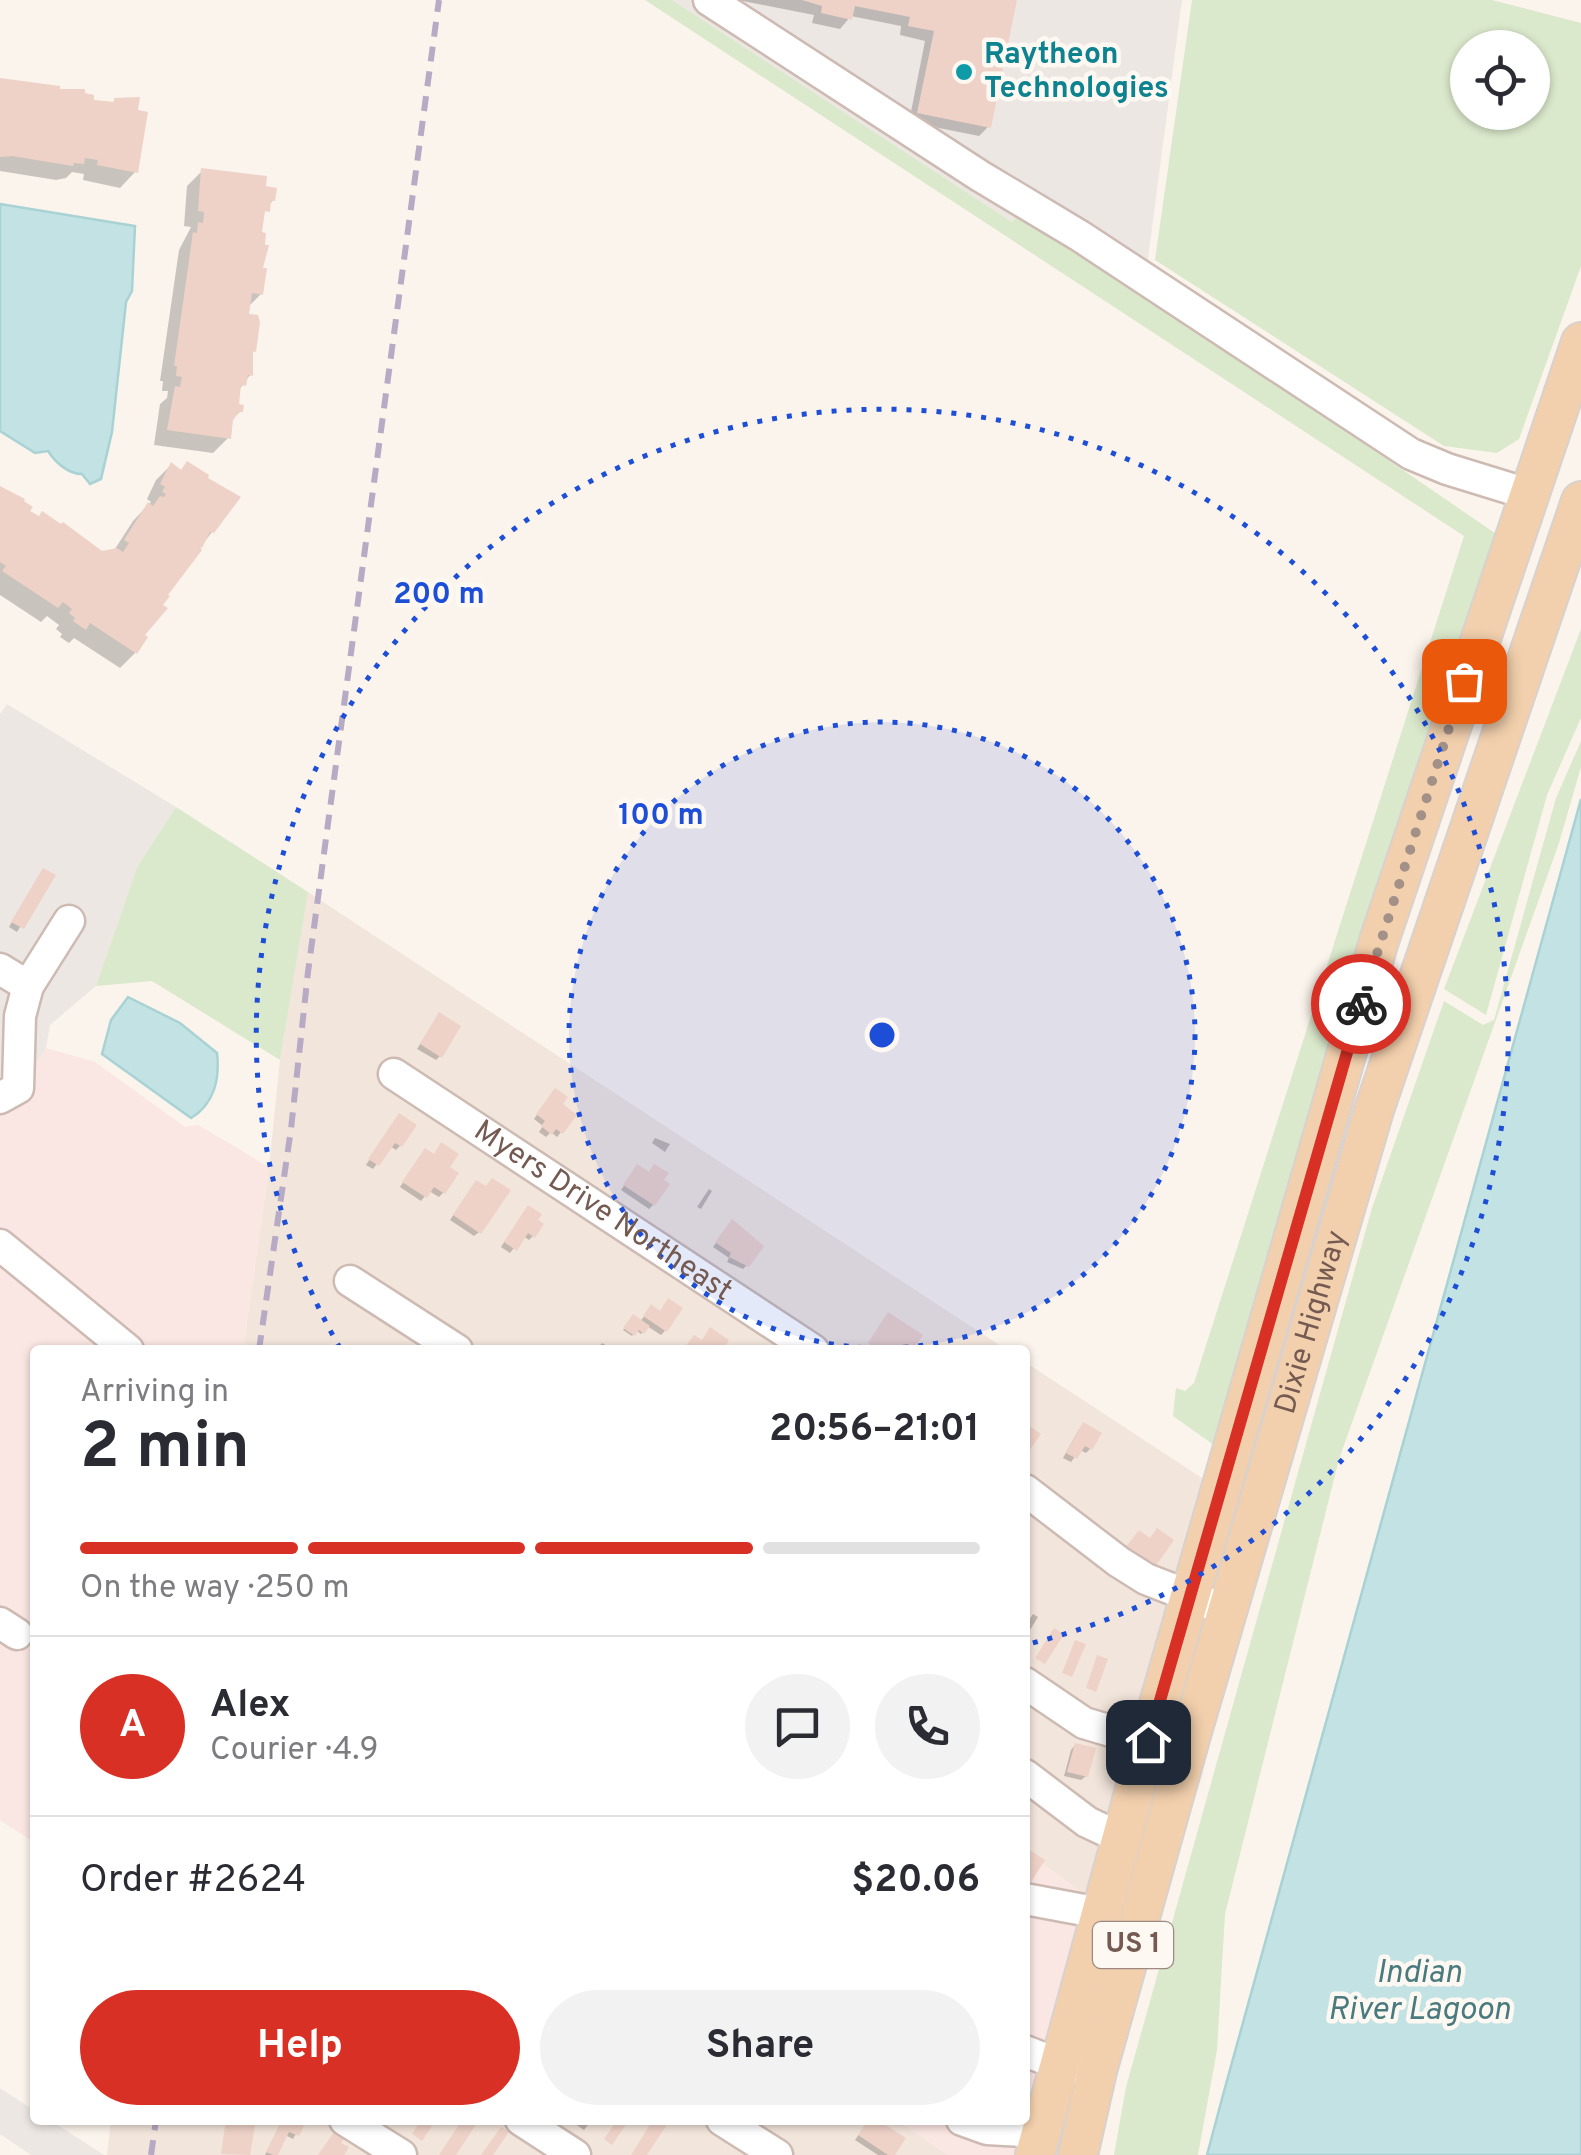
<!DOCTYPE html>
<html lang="en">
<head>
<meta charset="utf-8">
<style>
  body { margin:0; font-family:Overpass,sans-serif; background:#f2f2f3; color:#2b2b33; height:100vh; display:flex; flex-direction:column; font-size:38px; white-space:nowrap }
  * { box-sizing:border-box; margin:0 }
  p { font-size:32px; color:#7c7c81 }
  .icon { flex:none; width:55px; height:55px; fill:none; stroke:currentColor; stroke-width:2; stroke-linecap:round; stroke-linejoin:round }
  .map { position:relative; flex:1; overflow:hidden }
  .panel { position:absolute; left:30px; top:1345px; width:1000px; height:780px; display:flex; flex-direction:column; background:#fff; border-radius:10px; box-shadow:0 2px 8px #0004 }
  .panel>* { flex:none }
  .tools { position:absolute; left:1450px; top:30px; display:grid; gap:20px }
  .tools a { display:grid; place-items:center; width:100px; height:100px; border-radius:50%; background:#fff; box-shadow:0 2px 8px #0004; font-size:50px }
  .pin { position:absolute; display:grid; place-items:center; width:85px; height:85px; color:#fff; margin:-42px; border-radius:20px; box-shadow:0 5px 15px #0006 }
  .courier { position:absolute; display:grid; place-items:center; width:100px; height:100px; margin:-50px; border:8px solid #d93025; border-radius:50%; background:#fff; color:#222; box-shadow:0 2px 12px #0007 }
  .headline em { font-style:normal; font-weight:700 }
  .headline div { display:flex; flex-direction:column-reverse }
  .headline { display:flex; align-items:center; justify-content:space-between; height:170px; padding:0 50px }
  h1 { font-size:65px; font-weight:700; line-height:75px }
  .bar { display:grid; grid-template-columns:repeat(4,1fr); gap:15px 10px; align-content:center; height:120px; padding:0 50px }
  .bar i { height:12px; border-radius:8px; background:#e1e1e2 }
  .bar .selected { background:#d93025 }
  .bar p { grid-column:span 4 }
  .line { display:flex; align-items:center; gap:25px; padding:0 50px; border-top:2px solid #e1e1e2 }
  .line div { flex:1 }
  .round { display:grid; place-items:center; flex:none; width:105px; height:105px; border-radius:52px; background:#f2f2f3 }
  .action { display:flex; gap:20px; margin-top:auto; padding:20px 50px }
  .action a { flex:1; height:115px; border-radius:60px; background:#d93025; color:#fff; font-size:40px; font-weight:700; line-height:115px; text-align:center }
  .action a+a { background:#f2f2f3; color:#2b2b33 }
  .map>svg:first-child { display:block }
  .residential { fill:#f2e5db }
  .commercial { fill:#fae6e2 }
  .industrial { fill:#ede7e4 }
  .green { fill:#dae8cb; fill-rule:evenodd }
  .water { fill:#c2e2e3; stroke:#a9d2d4; stroke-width:2.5 }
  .shadow { fill:#0003 }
  .building { fill:#eed2c7 }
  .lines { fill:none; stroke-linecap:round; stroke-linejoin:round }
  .minor-casing { stroke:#cdbbb3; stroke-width:35 }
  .major-casing { stroke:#d8d1ce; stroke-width:42 }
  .minor { stroke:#fff; stroke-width:30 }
  .major { stroke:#f2d0ad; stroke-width:38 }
  .rail { stroke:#b6aac5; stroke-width:6; stroke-dasharray:15 10; stroke-linecap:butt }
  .done { stroke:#a39087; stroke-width:10; stroke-dasharray:0 18 }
  .route { stroke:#d93025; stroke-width:12 }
  .ring { fill:none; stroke:#1d4ed8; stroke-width:5; stroke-dasharray:5 10 }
  .culture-dot { fill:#0f9aa8; stroke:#fef8f3; stroke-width:4 }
  .labels { text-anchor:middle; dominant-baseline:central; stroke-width:9; stroke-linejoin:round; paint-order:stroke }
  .shield { fill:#fef8f3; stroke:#9d8982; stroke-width:2.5 }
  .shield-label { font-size:28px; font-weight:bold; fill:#745a51 }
  .culture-label { font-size:30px; font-weight:bold; fill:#0d838f; stroke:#fef8f3; text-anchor:start }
  .street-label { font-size:30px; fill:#745a51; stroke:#fef8f3 }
  .water-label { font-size:32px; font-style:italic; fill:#497b7e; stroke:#fef8f3 }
  .centre { fill:#1d4ed8; stroke:#fef8f3; stroke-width:5 }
  .ring-label { font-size:30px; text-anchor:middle; font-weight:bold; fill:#1d4ed8; stroke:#fef8f3; stroke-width:9; stroke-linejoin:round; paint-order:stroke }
</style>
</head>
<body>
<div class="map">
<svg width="1581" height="2155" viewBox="0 0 1581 2155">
  <rect width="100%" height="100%" fill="#fbf4ec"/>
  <path class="residential" d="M308,892L358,925L1007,1350H243L269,1167L280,1060Z
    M1025,1362L1211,1484L1092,1900L1025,1851Z
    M111,2120H897L948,2155H107Z"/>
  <path class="commercial" d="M46,1048L95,1062L185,1127L198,1125L269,1167L243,1350H35V1843L0,1820V1116Z
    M1025,1851L1092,1900L1024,2155H948L897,2120H1025Z"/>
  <path class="industrial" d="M672,0H1182L1147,266L1021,210L1012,222Z
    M7,704L176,807L137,867L96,986L50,1025L46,1048L0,1116V714Z
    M0,2088L35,2111V2120H50L104,2155H31L0,2134Z"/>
  <path class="green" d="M645,0H672L1012,222L1022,209L1040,221L1502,538L1221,1450L1173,1416L1176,1388L1185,1391L1194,1383L1464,536Z
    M1192,0H1492L1581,23V266L1519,439L1497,453L1444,446L1155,260ZM1468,48H1532V112H1468Z
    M1581,629V718L1547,795L1486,1015L1444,989Z
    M1581,741V767L1559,843L1339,1459L1225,1914L1217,2050L1198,2155H1114L1126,2087L1372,1208L1444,1001L1483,1025L1494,1020L1556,798Z
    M176,807L308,892L280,1060L152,981L96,986L137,867Z"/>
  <path class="water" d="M0,204L135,226L132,291L126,302L112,432L101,479L90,484L82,474C68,474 55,462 48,451L35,453L0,431Z
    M1581,799V2155H1207L1223,2095Z
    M128,997L180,1023L217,1053C220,1079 214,1104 191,1118L102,1054L111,1020Z"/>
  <path class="shadow" d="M738,0H1014L989,126L979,136L909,122L925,41L900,35L901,26L851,16L840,29L812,23L814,15Z
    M0,81L57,91L91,102L111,104L115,100L135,172L120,188L83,180L84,174L72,172L66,178L56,180L0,171Z
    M202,171L263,188L273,200L261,216V294L247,308L254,351L251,354L250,375L238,391L236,406L241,411L230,421L228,438L213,453L154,445L160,404L167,398L168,391H162L163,381H160L179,250L191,227L184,226L187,186Z
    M171,465L212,532L164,595L135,653L120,668L74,638L69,643L60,637L62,634L56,629L59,625L47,616L41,622L0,595V489L27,512L102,554L113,552L133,521L151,502L147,499L156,480Z
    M39,875L52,876L17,932L9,927Z
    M435,1020L440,1056L436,1060L417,1049Z
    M551,1095L559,1105L561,1132L557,1137L551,1132L546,1137L539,1132L543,1126L534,1119Z
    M395,1120L400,1146L396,1150L390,1146L373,1169L366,1165Z
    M655,1138L670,1144L665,1152L652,1143Z
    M421,1156L447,1168L443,1193L439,1197L429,1191L421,1201L400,1187Z
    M634,1171L653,1205L649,1209L621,1190Z
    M472,1187L479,1232L474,1236L450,1220Z
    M709,1189L712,1191L701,1209L697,1207Z
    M524,1212L535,1221L533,1236L529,1240L523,1236L510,1253L501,1247Z
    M728,1226L747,1265L743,1269L727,1262L729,1258L713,1247Z
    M647,1312L665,1331L661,1335L647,1326L641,1334L636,1330L632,1336L623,1330L633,1317L640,1322Z
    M602,1343L609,1347L607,1350H596Z
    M1079,1429L1090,1449L1086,1453L1080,1450L1071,1462L1063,1458Z
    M1033,1614L1038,1617L1025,1638V1626Z
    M1075,1745L1086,1776L1081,1780L1064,1776L1071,1750Z
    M282,2120H304L293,2139L285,2135L275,2155H265Z
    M578,2120H592L584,2130L575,2124Z
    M869,2120H879L892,2155H878L855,2140Z"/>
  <path class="building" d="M802,0H1017L991,128L917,113L934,31L908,26L910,17L855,6L852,20L821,13L822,6Z
    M0,78L60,86V89H85V93L94,95V100L114,102V98L140,97L138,110L148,112L138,173L97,165L98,160L85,158L84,164L74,163L73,166L12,156L0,157Z
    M201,168L267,176L266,186L277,188L275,201H271L270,212L265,211L262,232L266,233L265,245H269L263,268H267L263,295L252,293L249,314L258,315L260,322L256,352L253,351V376L248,375L246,386L241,385L239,404L244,405L243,412H239L233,420L231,439L167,430L175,386L180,387L182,377L176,376L177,366H174L193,232L197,233L198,222L203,223L204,212L198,211Z
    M187,461L209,475L208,478L241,497L214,533L210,532L202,548L199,546L202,550L168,595L170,596L163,605L168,608L145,635L148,637L137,654L90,623L86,630L73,621L75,618L69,613L72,609L63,602L58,608L2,571L6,566L0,562V486L25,499L24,501L33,507L30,511L39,516L42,511L61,524L63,522L102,551L117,548L123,552L129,543L124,540L148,502L153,506L160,496L164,497L166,494L162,492L165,487L160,484L171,462L181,470Z
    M43,868L56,875L24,929L11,922Z
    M439,1012L461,1026L442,1058L420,1044Z
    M555,1088L568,1097L563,1104L577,1115L563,1134L556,1129L552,1135L541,1126L545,1121L536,1114Z
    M399,1113L417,1125L402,1147L395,1143L379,1166L368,1159Z
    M441,1142L459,1154L450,1167L459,1173L445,1194L434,1187L427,1198L402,1182L425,1148L434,1154Z
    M637,1164L649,1172L654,1164L669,1173L664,1180L670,1184L655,1206L623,1185Z
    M492,1178L511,1190L481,1234L453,1215L476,1180L486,1186Z
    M528,1205L542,1214L538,1220L544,1224L535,1238L528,1233L517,1251L504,1242Z
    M732,1219L764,1246L749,1267L729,1257L731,1253L715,1242Z
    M668,1298L683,1308L667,1332L643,1316L651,1304L660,1311Z
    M888,1312L923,1335L913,1350H879L868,1343Z
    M633,1314L650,1326L644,1334L639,1330L635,1336L623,1328Z
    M710,1327L729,1340L723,1350H683L694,1335L702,1340Z
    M1083,1422L1102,1433L1092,1450L1085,1446L1077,1459L1066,1453Z
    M1025,1423L1041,1434L1027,1454L1025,1452Z
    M1157,1528L1174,1540L1155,1567L1126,1547L1139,1530L1150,1538Z
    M1054,1628L1064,1634L1045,1664L1035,1658Z
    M1075,1640L1086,1644L1072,1677L1062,1673Z
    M1097,1655L1108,1659L1096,1692L1086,1688Z
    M1075,1743L1096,1748L1088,1777L1067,1772Z
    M1025,1847L1045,1860L1029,1885L1025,1882Z
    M226,2120H256L250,2155L221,2154Z
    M282,2120H307L299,2136L289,2132L278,2155H273L266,2152Z
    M421,2120H436L422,2141L412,2134Z
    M462,2120H479L456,2155H439Z
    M617,2120H629L612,2145L604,2139Z
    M653,2120H670L647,2155H631Z
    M868,2120H887L884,2124L906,2138L895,2155H888L858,2135Z
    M501,2127L509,2132L493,2155H481Z
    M336,2129L346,2136L341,2143L349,2147L344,2155H318Z"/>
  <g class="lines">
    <defs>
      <g id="minor">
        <path d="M709,0L980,176L1080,236L1411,454L1447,469L1528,494"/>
        <path d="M0,969L28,986"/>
        <path id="s1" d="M394,1074L813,1350"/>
        <path d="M0,1098L18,1088L20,1016L28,986L69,921"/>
        <path d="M0,1245L128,1350"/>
        <path d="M350,1281L457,1350"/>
        <path d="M1025,1490L1119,1562L1146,1579L1228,1611"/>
        <path d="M0,1623L17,1634"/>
        <path d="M1025,1683L1084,1723L1148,1742"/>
        <path d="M1025,1775L1087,1822L1121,1838"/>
        <path d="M1025,1899L1100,1913"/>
        <path d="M1025,2051L1058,2064L1080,2068"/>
        <path d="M345,2120L401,2155"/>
        <path d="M521,2120L575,2155"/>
        <path d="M722,2120L777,2155"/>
        <path d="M962,2120L987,2129L1040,2132"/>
      </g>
      <g id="major">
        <path d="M1035,2155L1148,1742L1379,941L1581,342"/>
        <path id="s2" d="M1078,2155L1097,2071L1191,1735L1374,1110L1581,501"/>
      </g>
    </defs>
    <use href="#minor" class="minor-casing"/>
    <use href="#major" class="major-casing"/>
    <use href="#minor" class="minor"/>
    <use href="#major" class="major"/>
    <path class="rail" d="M259,1350L291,1129L308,972L439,0
      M151,2155L156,2120"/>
  </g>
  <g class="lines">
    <path class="done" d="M1361,1004L1464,681"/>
    <path class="route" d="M1148,1742L1361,1004"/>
  </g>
  <circle cx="882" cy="1035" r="313" fill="#1d4ed8" fill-opacity=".12"/>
  <g class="ring">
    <circle cx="882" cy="1035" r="313"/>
    <path d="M340 1348A626 626 0 1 1 1028 1644"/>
  </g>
  <circle class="culture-dot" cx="964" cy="72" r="10"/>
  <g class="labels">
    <rect class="shield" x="1093" y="1922" width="80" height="46" rx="8"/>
    <g class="shield-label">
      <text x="1133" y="1945">US 1</text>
    </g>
    <g class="culture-label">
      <text x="984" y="55">Raytheon<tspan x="984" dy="34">Technologies</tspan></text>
    </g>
    <g class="street-label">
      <text stroke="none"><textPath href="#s1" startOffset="250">Myers Drive Northeast</textPath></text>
      <text stroke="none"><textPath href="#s2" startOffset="865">Dixie Highway</textPath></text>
    </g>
    <g class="water-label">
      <text x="1419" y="1974">Indian<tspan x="1419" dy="37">River Lagoon</tspan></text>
    </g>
  </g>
  <circle cx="882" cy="1035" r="15" class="centre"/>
  <g class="ring-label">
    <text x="439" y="603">200 m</text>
    <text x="661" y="824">100 m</text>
  </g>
</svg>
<div class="tools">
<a><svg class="icon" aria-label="locate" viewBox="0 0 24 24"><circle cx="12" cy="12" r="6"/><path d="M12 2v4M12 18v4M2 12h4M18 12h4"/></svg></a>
</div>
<div class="pin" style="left:1464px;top:681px;background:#ea580c"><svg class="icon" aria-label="bag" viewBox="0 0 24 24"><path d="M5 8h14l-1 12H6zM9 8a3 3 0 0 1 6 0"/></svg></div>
<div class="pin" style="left:1148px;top:1742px;background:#1f2937"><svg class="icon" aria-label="home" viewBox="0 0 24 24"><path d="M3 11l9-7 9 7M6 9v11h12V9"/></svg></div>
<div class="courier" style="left:1361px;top:1004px"><svg class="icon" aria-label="bike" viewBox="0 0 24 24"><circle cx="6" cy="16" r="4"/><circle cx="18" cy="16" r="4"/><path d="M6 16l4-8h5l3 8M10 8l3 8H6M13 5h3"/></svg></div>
<section class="panel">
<div class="headline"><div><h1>2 min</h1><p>Arriving in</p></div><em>20:56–21:01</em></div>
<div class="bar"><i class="selected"></i><i class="selected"></i><i class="selected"></i><i></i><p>On the way · 250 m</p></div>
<div class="line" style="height:180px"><b class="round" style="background:#d93025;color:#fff">A</b><div><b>Alex</b><p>Courier · 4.9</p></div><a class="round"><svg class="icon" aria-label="chat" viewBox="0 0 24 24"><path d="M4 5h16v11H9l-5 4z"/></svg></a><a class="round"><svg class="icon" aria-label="phone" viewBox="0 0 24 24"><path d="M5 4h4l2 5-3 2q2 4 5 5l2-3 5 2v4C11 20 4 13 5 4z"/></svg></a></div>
<div class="line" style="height:130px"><div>Order #2624</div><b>$20.06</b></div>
<div class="action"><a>Help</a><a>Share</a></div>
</section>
</div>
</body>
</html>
